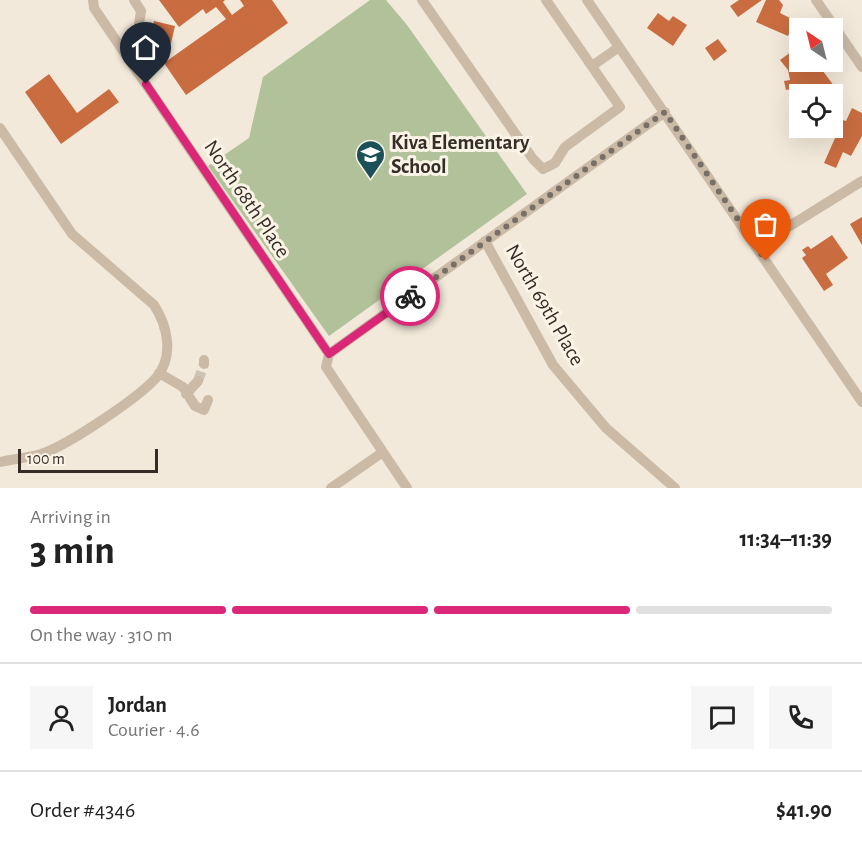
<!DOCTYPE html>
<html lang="en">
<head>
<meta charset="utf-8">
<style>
  body { margin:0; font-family:"Alegreya Sans",sans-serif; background:#f6f6f6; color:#222; height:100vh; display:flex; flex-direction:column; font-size:22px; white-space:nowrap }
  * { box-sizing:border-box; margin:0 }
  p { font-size:20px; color:#767676 }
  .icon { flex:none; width:33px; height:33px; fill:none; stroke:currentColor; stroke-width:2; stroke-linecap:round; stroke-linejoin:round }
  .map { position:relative; height:488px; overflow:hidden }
  .details { display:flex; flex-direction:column; background:#fff; flex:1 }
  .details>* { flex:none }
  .needle { width:39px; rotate:325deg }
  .tools { position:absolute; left:789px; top:18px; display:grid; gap:12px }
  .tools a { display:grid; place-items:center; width:54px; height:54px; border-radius:0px; background:#fff; box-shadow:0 6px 24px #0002; font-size:30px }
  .scale { position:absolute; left:18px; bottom:15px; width:140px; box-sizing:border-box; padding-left:6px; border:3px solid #362d27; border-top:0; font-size:16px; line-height:21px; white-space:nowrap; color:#362d27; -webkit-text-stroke:4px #faf3e6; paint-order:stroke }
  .pin { position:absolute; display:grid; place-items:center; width:51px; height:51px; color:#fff; margin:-62px -26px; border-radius:50% 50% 50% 0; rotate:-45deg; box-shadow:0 0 6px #0007 }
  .pin .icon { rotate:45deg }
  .courier { position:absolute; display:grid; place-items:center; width:60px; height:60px; margin:-30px; border:4px solid #db2777; border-radius:50%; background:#fff; color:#222; box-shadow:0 2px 8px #0007 }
  .head em { font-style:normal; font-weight:700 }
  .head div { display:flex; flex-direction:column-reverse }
  .head { display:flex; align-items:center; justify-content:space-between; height:102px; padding:0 30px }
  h1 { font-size:39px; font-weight:700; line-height:45px }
  .bar { display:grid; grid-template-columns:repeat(4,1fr); gap:9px 6px; align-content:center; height:72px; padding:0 30px }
  .bar i { height:8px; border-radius:4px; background:#e0e0e0 }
  .bar .current { background:#db2777 }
  .bar p { grid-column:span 4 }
  .line { display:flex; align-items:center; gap:15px; padding:0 30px; border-top:2px solid #e0e0e0 }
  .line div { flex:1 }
  .round { display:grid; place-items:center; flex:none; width:63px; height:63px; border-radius:0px; background:#f6f6f6 }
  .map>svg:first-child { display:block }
  .green { fill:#b1c29a }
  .building { fill:#c96d41 }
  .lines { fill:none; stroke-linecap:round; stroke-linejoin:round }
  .minor-tunnel { stroke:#ccc3b6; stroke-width:10; stroke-dasharray:10 5; stroke-linecap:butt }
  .minor { stroke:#cbbaa6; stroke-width:10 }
  .done { stroke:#786f66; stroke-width:6; stroke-dasharray:0 10.8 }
  .route { stroke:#db2777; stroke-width:8 }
  .labels { text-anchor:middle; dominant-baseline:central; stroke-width:6; stroke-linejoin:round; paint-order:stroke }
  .poi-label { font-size:21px; font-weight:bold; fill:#362d27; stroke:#faf3e6; text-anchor:start }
  .street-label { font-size:21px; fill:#362d27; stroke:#faf3e6 }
</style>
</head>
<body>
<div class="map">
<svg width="862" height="488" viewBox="0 0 862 488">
  <rect width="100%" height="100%" fill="#f2e9da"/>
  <path class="green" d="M370,0H386L407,25L527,194L329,336L208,166L249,138L263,77Z"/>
  <path class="building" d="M159,0H225L223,2L232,15L244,6L240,0H272L288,23L186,95L164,63L226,19L216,7L206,14L203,9L179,27Z
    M739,0H762L738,17L730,6Z
    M766,0H779L783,5L780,13L790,18L794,23L788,36L756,22Z
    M658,13L669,21L673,16L687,25L673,46L647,28Z
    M154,21L175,26L171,43L150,38Z
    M718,39L727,51L714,61L705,48Z
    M791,52L804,70L820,67L837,90L831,94H818L811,85L786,90L784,81L790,80L788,70L780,60Z
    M49,74L77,113L109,89L119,102L61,144L25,92Z
    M852,108L862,113V136L851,156L843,152L836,168L824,163L843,120L846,121Z
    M862,217V245L850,224Z
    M832,235L848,258L826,274L833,285L824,291L802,258L806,255L802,250L808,246L811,249Z"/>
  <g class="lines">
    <path class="minor-tunnel" d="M198,381L204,364"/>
    <path class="minor" d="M93,0L94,8L329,354
      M422,0L533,159L543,169L555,163L565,147L620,107L546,0
      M587,0L862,402
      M816,0L862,67
      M133,65L141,11L134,0
      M592,66L619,47
      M0,128L72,234L154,305C167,325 175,356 156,378C138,398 67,446 41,454C28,458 13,459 0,462
      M485,241L553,365L606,428L675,488
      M756,247L862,181
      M204,364V360
      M159,373L183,387L195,406L204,410L208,400
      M186,394L198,381
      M331,488L383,452
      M407,488L326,367L329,354L665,112"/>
  </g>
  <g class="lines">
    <path class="done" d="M410,296L665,112L766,261"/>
    <path class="route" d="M146,84L329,354L410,296"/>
  </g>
  <defs>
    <symbol id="school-pin" viewBox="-11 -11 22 30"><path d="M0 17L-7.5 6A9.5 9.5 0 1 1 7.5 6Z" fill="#1b5059" stroke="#faf3e6"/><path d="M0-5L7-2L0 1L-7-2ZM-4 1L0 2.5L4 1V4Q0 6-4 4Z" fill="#fff"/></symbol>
  </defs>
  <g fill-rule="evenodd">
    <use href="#school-pin" x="354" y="138" width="33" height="45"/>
  </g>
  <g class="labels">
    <g class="poi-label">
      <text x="391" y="142">Kiva Elementary<tspan x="391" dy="24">School</tspan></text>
    </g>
    <g class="street-label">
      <text transform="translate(247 199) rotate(56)">North 68th Place</text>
      <text transform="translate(545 305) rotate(60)">North 69th Place</text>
    </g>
  </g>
</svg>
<div class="tools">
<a><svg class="needle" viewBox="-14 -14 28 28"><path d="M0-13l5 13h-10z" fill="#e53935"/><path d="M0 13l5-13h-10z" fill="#767676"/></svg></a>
<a><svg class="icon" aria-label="locate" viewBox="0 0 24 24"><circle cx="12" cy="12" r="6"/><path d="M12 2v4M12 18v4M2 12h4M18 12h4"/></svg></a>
</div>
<div class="scale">100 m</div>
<div class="pin" style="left:766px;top:261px;background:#ea580c"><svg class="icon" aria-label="bag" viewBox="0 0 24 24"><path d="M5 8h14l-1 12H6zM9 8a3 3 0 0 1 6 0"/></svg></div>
<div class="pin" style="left:146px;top:84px;background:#1f2937"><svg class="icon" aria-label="home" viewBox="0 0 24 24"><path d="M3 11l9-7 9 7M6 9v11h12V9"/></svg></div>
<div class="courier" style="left:410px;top:296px"><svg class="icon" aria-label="bike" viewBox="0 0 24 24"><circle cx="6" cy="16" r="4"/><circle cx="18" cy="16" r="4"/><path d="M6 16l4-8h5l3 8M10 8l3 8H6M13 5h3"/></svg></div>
</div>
<section class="details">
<div class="head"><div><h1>3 min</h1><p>Arriving in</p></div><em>11:34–11:39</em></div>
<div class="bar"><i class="current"></i><i class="current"></i><i class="current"></i><i></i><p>On the way · 310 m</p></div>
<div class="line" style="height:108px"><a class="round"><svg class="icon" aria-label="person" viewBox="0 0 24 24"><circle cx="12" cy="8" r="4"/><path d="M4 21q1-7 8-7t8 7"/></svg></a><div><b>Jordan</b><p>Courier · 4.6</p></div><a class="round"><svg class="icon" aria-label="chat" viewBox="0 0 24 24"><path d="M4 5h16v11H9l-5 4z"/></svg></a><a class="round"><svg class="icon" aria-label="phone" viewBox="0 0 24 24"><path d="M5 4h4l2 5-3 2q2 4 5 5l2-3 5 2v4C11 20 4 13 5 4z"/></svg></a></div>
<div class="line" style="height:78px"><div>Order #4346</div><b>$41.90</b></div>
</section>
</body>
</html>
